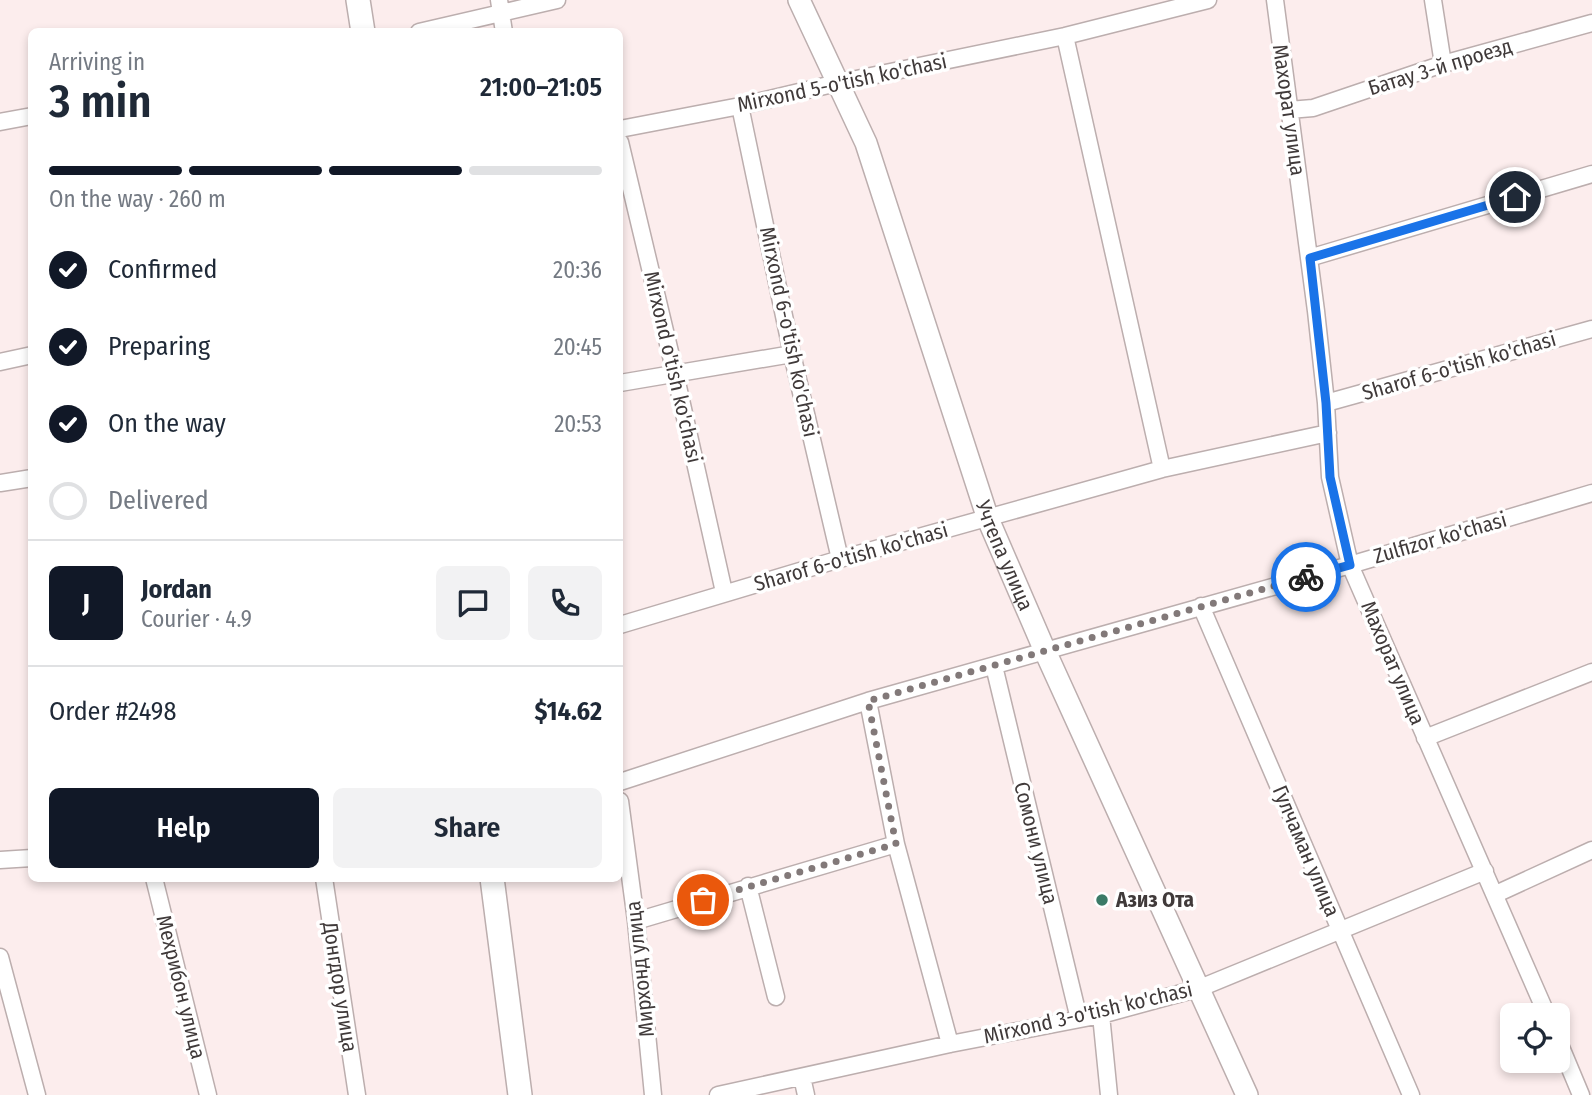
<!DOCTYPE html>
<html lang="en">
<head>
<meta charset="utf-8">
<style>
  body { margin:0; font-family:"Fira Sans Condensed",sans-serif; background:#f2f2f3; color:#1f2937; height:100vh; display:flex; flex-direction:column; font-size:26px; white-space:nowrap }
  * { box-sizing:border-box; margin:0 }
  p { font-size:23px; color:#747a83 }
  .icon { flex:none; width:38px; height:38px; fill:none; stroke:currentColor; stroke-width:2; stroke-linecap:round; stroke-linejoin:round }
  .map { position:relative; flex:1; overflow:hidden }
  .side { position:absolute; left:28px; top:28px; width:595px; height:854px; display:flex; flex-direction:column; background:#fff; border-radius:10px; box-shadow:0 4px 10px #0003 }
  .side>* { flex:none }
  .controls { position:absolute; left:1500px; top:1003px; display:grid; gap:14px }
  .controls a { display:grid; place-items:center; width:70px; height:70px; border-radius:10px; background:#fff; box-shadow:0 4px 10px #0003; font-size:35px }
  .pin { position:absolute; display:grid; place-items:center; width:60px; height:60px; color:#fff; margin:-30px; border:4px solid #fff; border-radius:50%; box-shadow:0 2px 7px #0007 }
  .courier { position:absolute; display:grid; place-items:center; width:70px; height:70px; margin:-35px; border:5px solid #1a73e8; border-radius:50%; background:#fff; color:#222; box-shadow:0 2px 9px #0007 }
  .summary em { font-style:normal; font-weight:600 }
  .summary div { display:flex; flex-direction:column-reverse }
  .summary { display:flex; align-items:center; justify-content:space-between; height:119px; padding:0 21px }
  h1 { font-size:46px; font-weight:600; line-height:52px }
  .bar { display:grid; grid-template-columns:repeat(4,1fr); gap:10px 7px; align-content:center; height:84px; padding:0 21px }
  .bar i { height:9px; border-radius:5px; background:#e0e1e3 }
  .bar .current { background:#111827 }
  .bar p { grid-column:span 4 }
  .line { display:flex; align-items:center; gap:18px; padding:0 21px; border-top:2px solid #e0e1e3 }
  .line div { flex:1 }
  .round { display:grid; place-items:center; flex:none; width:74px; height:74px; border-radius:10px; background:#f2f2f3 }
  ol { padding:0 21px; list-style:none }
  li { display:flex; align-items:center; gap:21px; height:77px }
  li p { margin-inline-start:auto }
  li .icon { padding:7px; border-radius:50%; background:#111827; color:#fff; stroke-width:4 }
  li:last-child { color:#747a83 }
  li i { width:38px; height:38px; border:4px solid #e0e1e3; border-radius:50% }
  .action { display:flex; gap:14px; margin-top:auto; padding:14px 21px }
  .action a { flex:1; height:80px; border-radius:10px; background:#111827; color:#fff; font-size:28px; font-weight:600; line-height:80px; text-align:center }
  .action a+a { background:#f2f2f3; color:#1f2937 }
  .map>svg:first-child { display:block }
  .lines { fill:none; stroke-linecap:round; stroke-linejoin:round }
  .minor-casing { stroke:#bcaeae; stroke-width:19 }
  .tertiary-casing { stroke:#bcaeae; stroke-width:24 }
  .secondary-casing { stroke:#bcaeae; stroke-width:26 }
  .minor { stroke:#fff; stroke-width:16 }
  .tertiary { stroke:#fff; stroke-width:21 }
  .secondary { stroke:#fff; stroke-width:23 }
  .done { stroke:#827979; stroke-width:7; stroke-dasharray:0 12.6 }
  .route { stroke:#1a73e8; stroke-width:9 }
  .poi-dot { fill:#3b7a67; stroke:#fff; stroke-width:2.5 }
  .labels { text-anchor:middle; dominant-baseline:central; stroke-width:7; stroke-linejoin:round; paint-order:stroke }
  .street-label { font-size:21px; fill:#403a3a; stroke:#fff }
  .poi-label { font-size:21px; font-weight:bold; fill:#403a3a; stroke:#fff; text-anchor:start }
</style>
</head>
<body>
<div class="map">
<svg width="1592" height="1095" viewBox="0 0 1592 1095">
  <rect width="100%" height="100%" fill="#fceded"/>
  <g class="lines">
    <defs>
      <path id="minor" d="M499,0L504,32
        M1275,0L1316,311L1326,403L1330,477L1350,565L1547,1015
        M1433,0L1443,64
        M419,32L557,0
        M1065,36L1162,469
        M740,106L792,354L840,559
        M1289,110L1313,108L1443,64L1592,23
        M0,122L32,116
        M620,129L740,106L837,83L1065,36L1208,0
        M620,142L675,373L724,592
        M1309,258L1592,174
        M0,362L32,355
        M620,383L792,354
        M1326,403L1592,329
        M0,483L32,478
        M1201,606L1411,1095
        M620,625L840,559L1162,469L1328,433
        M994,666L1079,1019
        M868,701L896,844L950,1044
        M1425,738L1592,672
        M620,782L868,701L1350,565L1592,493
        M620,801L636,921L653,1095
        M0,860L32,858
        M154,878L208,1095
        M324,878L357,1095
        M748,886L776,997
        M1496,894L1592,850
        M636,921L896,844
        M0,957L37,1095
        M1101,1015L1109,1095
        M1558,1040L1581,1095
        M802,1077L806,1095
        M718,1095L950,1044L1101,1015L1200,988L1485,871"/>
      <g id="tertiary">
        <path id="s1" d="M799,0L866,143L988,519L1045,651L1247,1095"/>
      </g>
      <path id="secondary" d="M358,0L363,32
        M492,878L520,1095"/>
    </defs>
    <use href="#minor" class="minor-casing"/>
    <use href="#tertiary" class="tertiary-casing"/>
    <use href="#secondary" class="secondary-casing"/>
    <use href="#minor" class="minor"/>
    <use href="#tertiary" class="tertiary"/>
    <use href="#secondary" class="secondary"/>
  </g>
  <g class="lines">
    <path class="done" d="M703,900L896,844L868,701L1306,577"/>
    <path class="route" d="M1306,577L1350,565L1330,477L1326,403L1310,258L1515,197"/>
  </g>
  <circle class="poi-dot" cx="1102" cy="900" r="7"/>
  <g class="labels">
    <g class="street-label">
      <text transform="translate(1440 67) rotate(-17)">Батау 3-й проезд</text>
      <text transform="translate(842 83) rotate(-12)">Mirxond 5-o'tish ko'chasi</text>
      <text transform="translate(1289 110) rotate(82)">Махорат улица</text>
      <text transform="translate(789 332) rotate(78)">Mirxond 6-o'tish ko'chasi</text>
      <text transform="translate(1459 366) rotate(-16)">Sharof 6-o'tish ko'chasi</text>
      <text transform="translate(673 367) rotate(77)">Mirxond o'tish ko'chasi</text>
      <text transform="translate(1440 538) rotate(-16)">Zulfizor ko'chasi</text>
      <text stroke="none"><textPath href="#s1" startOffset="593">Учтепа улица</textPath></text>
      <text transform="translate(851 557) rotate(-16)">Sharof 6-o'tish ko'chasi</text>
      <text transform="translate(1393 663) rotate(67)">Махорат улица</text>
      <text transform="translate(1036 843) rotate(76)">Сомони улица</text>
      <text transform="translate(1306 851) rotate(67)">Гулчаман улица</text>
      <text transform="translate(640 969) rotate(-96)">Мирхонд улица</text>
      <text transform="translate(181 987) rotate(76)">Мехрибон улица</text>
      <text transform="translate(340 987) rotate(81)">Донгдор улица</text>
      <text transform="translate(1088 1013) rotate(-13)">Mirxond 3-o'tish ko'chasi</text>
    </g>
    <g class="poi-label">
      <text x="1116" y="900">Азиз Ота</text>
    </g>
  </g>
</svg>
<div class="controls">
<a><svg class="icon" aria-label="locate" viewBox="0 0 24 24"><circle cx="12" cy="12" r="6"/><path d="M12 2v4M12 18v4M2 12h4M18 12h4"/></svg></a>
</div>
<div class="pin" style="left:703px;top:900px;background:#ea580c"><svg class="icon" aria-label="bag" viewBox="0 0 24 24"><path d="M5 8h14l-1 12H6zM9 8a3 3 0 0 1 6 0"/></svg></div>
<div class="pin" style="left:1515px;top:197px;background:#1f2937"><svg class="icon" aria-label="home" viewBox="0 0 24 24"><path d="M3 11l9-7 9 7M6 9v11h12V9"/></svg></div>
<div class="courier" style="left:1306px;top:577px"><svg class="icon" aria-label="bike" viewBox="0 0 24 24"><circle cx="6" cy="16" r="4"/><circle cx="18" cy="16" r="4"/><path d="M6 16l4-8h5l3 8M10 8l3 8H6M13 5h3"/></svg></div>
<section class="side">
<div class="summary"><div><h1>3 min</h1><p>Arriving in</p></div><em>21:00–21:05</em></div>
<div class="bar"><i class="current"></i><i class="current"></i><i class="current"></i><i></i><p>On the way · 260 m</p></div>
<ol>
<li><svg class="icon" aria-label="check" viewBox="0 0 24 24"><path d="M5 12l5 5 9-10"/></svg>Confirmed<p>20:36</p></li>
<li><svg class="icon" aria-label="check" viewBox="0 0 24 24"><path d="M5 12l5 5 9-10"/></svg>Preparing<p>20:45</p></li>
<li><svg class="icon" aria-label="check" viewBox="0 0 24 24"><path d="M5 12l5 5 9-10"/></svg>On the way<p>20:53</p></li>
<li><i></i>Delivered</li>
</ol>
<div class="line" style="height:126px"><b class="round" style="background:#111827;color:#fff">J</b><div><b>Jordan</b><p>Courier · 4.9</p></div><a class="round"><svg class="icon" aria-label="chat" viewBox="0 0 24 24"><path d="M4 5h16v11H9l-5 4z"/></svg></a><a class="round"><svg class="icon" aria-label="phone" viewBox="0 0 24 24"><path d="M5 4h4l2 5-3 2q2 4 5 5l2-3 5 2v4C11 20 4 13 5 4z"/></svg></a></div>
<div class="line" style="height:91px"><div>Order #2498</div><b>$14.62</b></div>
<div class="action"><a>Help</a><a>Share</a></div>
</section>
</div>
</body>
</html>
